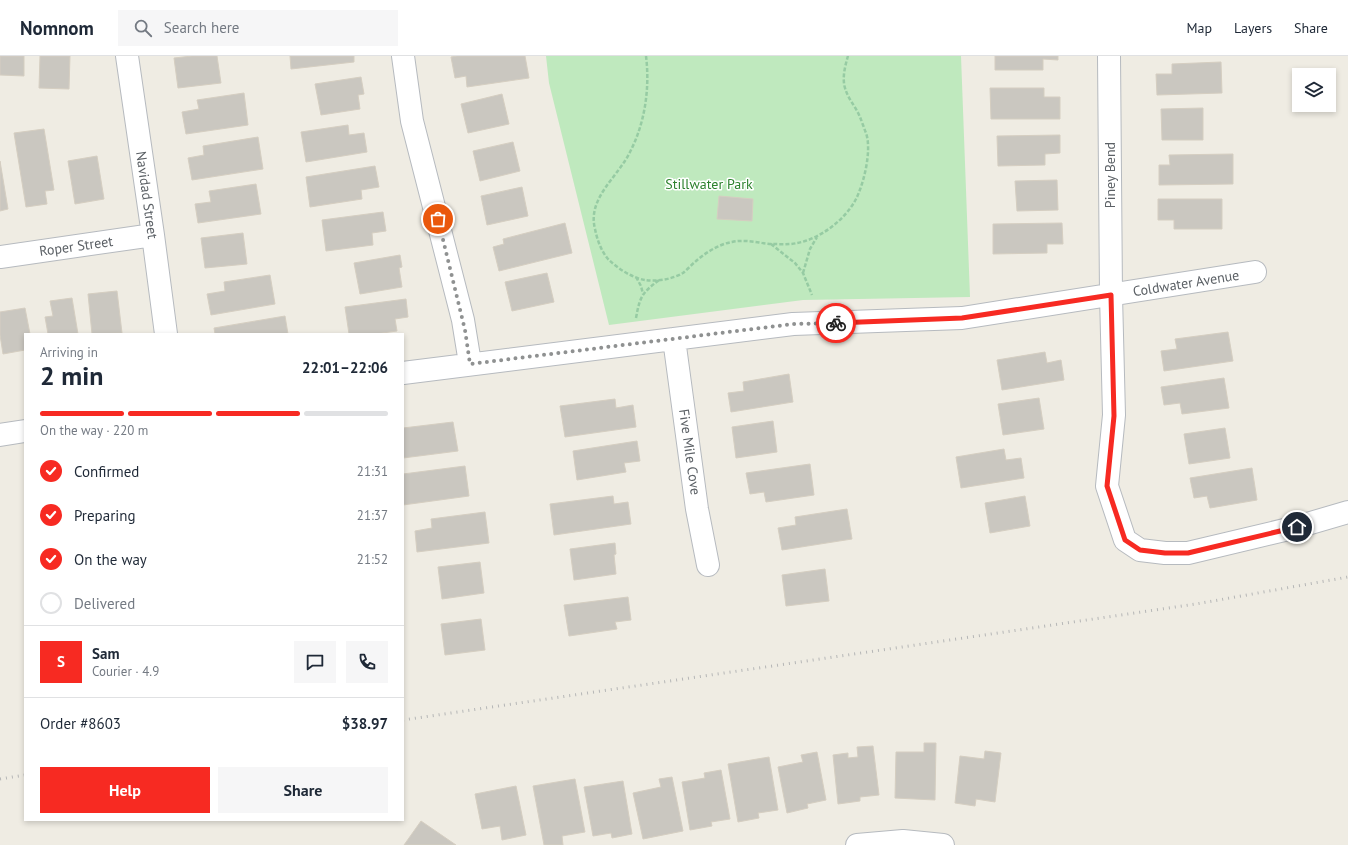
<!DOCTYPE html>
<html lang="en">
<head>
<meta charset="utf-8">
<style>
  body { margin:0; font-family:"PT Sans",sans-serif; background:#f6f6f7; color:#1f2937; height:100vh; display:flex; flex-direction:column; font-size:15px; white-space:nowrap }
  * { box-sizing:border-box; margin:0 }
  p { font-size:13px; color:#747a83 }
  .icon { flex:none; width:22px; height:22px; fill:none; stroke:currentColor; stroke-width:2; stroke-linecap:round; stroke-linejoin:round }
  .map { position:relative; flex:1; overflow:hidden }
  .side { position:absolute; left:24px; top:277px; width:380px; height:488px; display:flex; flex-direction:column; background:#fff; border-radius:0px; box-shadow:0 2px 6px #0003 }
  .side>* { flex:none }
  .controls { position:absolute; left:1292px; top:12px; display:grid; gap:8px }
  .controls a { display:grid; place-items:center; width:44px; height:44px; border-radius:0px; background:#fff; box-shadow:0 2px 6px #0003; font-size:20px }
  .pin { position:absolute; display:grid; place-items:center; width:34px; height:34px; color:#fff; margin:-17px; border:2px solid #fff; border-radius:50%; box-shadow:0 1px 4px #0007 }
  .courier { position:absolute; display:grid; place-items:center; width:40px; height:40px; margin:-20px; border:3px solid #f72a22; border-radius:50%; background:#fff; color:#222; box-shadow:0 1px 5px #0007 }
  .headline em { font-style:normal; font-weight:800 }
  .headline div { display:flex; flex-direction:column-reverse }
  .headline { display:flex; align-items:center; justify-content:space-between; height:68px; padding:0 16px }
  h1 { font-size:26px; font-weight:800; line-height:30px }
  .bar { display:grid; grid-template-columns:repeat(4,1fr); gap:6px 4px; align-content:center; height:48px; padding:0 16px }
  .bar i { height:5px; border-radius:3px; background:#e0e1e3 }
  .bar .current { background:#f72a22 }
  .bar p { grid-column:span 4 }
  .line { display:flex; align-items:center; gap:10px; padding:0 16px; border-top:1px solid #e0e1e3 }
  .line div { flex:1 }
  .round { display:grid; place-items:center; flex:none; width:42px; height:42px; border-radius:0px; background:#f6f6f7 }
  ol { padding:0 16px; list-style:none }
  li { display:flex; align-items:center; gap:12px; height:44px }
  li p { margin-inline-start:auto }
  li .icon { padding:4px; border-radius:50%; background:#f72a22; color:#fff; stroke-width:4 }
  li:last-child { color:#747a83 }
  li i { width:22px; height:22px; border:2px solid #e0e1e3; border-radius:50% }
  .button { display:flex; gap:8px; margin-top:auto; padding:8px 16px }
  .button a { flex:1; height:46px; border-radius:0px; background:#f72a22; color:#fff; font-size:16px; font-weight:800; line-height:46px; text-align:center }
  .button a+a { background:#f6f6f7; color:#1f2937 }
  header { display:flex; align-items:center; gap:24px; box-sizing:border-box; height:56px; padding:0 20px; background:#fff; border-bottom:1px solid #e0e1e3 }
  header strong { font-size:19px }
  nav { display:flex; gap:22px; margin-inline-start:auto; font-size:14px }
  .search { width:280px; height:36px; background:#f6f6f7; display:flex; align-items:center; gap:10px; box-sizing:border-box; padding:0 14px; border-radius:0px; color:#747a83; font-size:15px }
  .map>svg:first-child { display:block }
  .green { fill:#bfe9be }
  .building { fill:#cac7c0; stroke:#d5cec1 }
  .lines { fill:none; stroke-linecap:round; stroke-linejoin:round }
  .street-casing { stroke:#b6babf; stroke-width:24 }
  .path { stroke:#96cba3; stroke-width:2.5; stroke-dasharray:4 2; stroke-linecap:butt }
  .street { stroke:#fff; stroke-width:22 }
  .rail { stroke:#b5b6b6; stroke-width:3; stroke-dasharray:1 5; stroke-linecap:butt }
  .done { stroke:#8f9191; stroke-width:4; stroke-dasharray:0 7.2 }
  .route { stroke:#f72a22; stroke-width:5 }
  .labels { text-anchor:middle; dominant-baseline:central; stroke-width:3; stroke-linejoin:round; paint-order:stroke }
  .street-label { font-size:14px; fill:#5b6065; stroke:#fff }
  .park-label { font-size:14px; fill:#2d822e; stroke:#fff }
</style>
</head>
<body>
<header>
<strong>Nomnom</strong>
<div class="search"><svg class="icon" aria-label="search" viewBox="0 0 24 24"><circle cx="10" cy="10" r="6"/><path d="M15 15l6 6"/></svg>Search here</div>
<nav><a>Map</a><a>Layers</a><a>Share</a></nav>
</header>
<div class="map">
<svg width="1348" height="789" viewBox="0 0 1348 789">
  <rect width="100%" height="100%" fill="#efece3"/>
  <path class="green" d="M546,0H961L970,241L803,244L609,269L549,27Z"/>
  <path class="building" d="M0,0H24V20L0,19Z
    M40,0H70L69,33L39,32Z
    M192,0H217L221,27L178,32L174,2Z
    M290,0H354V6L291,13Z
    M457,0H525L529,22L467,31L466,20L455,22L451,1Z
    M995,0H1058V4L1043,3V14H995Z
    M1221,6L1222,37L1157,39L1156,18H1172V8Z
    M361,21L364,38L358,39L360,53L321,59L315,28Z
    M990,32H1044V41H1060V63H991Z
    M244,37L248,69L186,78L182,56L199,53L197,44Z
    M502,38L509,68L468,77L461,48Z
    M1203,52V84H1162L1161,53Z
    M348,69L349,79L364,77L367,96L306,106L301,76Z
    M44,73L54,134L45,135L47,148L26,151L14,77Z
    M1060,79V97L1045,98V109L998,110L997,80Z
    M258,81L263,113L192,124L188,102L204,99L203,90Z
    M513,86L520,115L480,125L473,95Z
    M1233,98V128L1159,129V109H1170L1169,99Z
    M97,100L104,143L75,148L68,105Z
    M0,105L8,153L0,155Z
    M375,110L379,131L361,134L362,143L310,151L306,121Z
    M1057,124L1058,154L1017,155L1015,125Z
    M256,128L261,158L198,167L195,148L211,146L209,135Z
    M522,131L528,160L487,169L481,140Z
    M719,140L753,143L752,165L717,163Z
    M1158,143H1222V173H1174V164H1158Z
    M383,156L386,175L372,177L373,189L326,195L322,164Z
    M565,167L572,197L499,215L493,191L504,188L503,183Z
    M1062,167L1063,188H1047V197L993,198V168Z
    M243,177L247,208L205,212L201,182Z
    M400,199L402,211L399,212L402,231L360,238L354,207Z
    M547,217L554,246L512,255L505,226Z
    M270,219L275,248L211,259L207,238L225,235L224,226Z
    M117,235L122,277L92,278L88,238Z
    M72,242L78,278H48L45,261L53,260L50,245Z
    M406,243L408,261L395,263L397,275L375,278H349L345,251Z
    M25,252L30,278H25V294L3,298L0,279V256Z
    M285,260L288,278H215L214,272Z
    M1228,276L1233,305L1164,315L1161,295L1177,293L1175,283Z
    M1045,296L1047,307L1061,304L1064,324L1002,334L997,304Z
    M789,318L793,346L731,356L728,337L744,335L743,326Z
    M1224,322L1229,352L1182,358L1180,347L1164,349L1161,331Z
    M1039,342L1044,373L1003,379L998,348Z
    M615,343L616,352L633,349L636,371L565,381L560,350Z
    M773,365L777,396L736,402L732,371Z
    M453,366L458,395L403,402V372Z
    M1225,372L1230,402L1189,408L1184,378Z
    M637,385L640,405L624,407L626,416L577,424L573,395Z
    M1004,393L1006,404L1021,402L1024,422L961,432L956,401Z
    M810,408L814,439L766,446L764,436L750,438L746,417Z
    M465,410L469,440L403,449V418Z
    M1252,412L1257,444L1210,452L1207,440L1194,442L1190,422Z
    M613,440L614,448L628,446L631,468L554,479L550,448Z
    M1025,440L1030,470L990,477L985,447Z
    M847,453L852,483L782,494L778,472L796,469L795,461Z
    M485,456L489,487L417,496L415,475L432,472L431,463Z
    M615,487L616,498L614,499L616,518L574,524L570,493Z
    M480,506L484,537L442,543L438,511Z
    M825,513L829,545L786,550L782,519Z
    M628,541L631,564L615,566L617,573L569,580L564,549Z
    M481,563L485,594L445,599L441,568Z
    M924,687H936L935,744L895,742L896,696H924Z
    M873,690L879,739L860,741V745L838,748L833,699L848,697V702L858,701L857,691Z
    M985,695L1001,697L995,746L976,743L975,750L955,747L960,700L984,703Z
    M817,696L826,744L807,748L808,752L787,757L778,711L803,706L801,699Z
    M769,701L778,754L758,757L759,762L738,766L728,708Z
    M721,714L730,763L711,766L712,770L690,774L682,726L705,722L704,717Z
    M672,721L683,775L643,783L633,737L661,731L659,723Z
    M575,723L585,776L562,780L563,789H544L533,730Z
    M623,725L632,778L612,782L611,777L593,780L584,731Z
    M516,730L526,779L502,784L500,770L482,773L475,738Z
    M421,765L456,789H404Z"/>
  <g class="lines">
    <defs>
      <path id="street" d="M127,0L153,179L166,278
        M403,0L412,65L463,264L470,307
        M1109,0L1111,239L1114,359L1107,430L1125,484L1140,494L1165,497H1188L1297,471L1348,456
        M0,201L153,179
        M674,283L697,453L708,509
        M403,317L793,268L962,262L1255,216
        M0,379L25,375
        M857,789L903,785L943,789"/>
    </defs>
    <use href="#street" class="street-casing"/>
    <path class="path" d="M646,0C650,32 645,67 630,96C618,121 587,142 595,173C597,183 601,195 608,203C617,212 632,222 645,224C656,226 673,223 683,217C687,214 691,209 695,206C705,197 719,188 732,186C745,183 758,187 771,188C779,188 789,189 797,187C820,183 845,164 856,143C864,127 872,94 866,77C864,72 862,66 860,61C856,51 848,43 845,32C842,22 845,10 848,0
      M771,188L795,207L803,217L812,239
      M803,217L810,193L817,181
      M636,221L641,230L643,238
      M636,262C640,240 642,237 659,224"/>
    <use href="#street" class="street"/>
    <path class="rail" d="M403,664L1196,548L1348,521
      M0,723L25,719"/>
  </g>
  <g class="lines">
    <path class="done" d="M438,163L465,274L470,308L793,268L836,267"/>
    <path class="route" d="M836,267L962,262L1111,239L1114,360L1107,430L1125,484L1140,494L1165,497H1188L1297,471"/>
  </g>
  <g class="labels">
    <g class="street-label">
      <text transform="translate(1110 119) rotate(-90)">Piney Bend</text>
      <text transform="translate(147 139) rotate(82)">Navidad Street</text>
      <text transform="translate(76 190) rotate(-8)">Roper Street</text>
      <text transform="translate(1186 227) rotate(-9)">Coldwater Avenue</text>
      <text transform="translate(690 396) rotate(82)">Five Mile Cove</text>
    </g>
    <g class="park-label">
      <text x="709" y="128">Stillwater Park</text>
    </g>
  </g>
</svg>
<div class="controls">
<a><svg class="icon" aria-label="layers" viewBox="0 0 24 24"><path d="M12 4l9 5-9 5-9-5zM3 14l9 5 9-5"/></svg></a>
</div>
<div class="pin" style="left:438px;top:163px;background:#ea580c"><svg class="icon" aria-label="bag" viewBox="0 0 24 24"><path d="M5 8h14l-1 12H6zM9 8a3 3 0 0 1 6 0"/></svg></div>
<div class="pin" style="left:1297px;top:471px;background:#1f2937"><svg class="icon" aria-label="home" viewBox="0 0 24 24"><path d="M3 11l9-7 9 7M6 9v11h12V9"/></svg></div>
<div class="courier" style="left:836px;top:267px"><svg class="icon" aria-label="bike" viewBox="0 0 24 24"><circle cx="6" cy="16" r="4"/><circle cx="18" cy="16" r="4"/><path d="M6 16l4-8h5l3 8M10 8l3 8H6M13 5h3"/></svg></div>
<section class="side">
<div class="headline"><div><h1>2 min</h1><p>Arriving in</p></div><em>22:01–22:06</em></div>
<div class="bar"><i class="current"></i><i class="current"></i><i class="current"></i><i></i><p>On the way · 220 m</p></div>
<ol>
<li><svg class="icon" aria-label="check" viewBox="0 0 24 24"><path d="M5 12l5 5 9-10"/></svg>Confirmed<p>21:31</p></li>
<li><svg class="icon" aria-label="check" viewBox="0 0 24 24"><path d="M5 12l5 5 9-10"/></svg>Preparing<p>21:37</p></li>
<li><svg class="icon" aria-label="check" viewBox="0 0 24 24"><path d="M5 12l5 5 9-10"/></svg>On the way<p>21:52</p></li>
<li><i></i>Delivered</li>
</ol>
<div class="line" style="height:72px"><b class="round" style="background:#f72a22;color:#fff">S</b><div><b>Sam</b><p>Courier · 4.9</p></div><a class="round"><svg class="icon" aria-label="chat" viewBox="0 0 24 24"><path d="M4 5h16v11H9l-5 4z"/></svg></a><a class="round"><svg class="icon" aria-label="phone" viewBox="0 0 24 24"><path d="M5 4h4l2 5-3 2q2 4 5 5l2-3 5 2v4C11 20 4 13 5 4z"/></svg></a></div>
<div class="line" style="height:52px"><div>Order #8603</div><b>$38.97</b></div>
<div class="button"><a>Help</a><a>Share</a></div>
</section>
</div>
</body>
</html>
